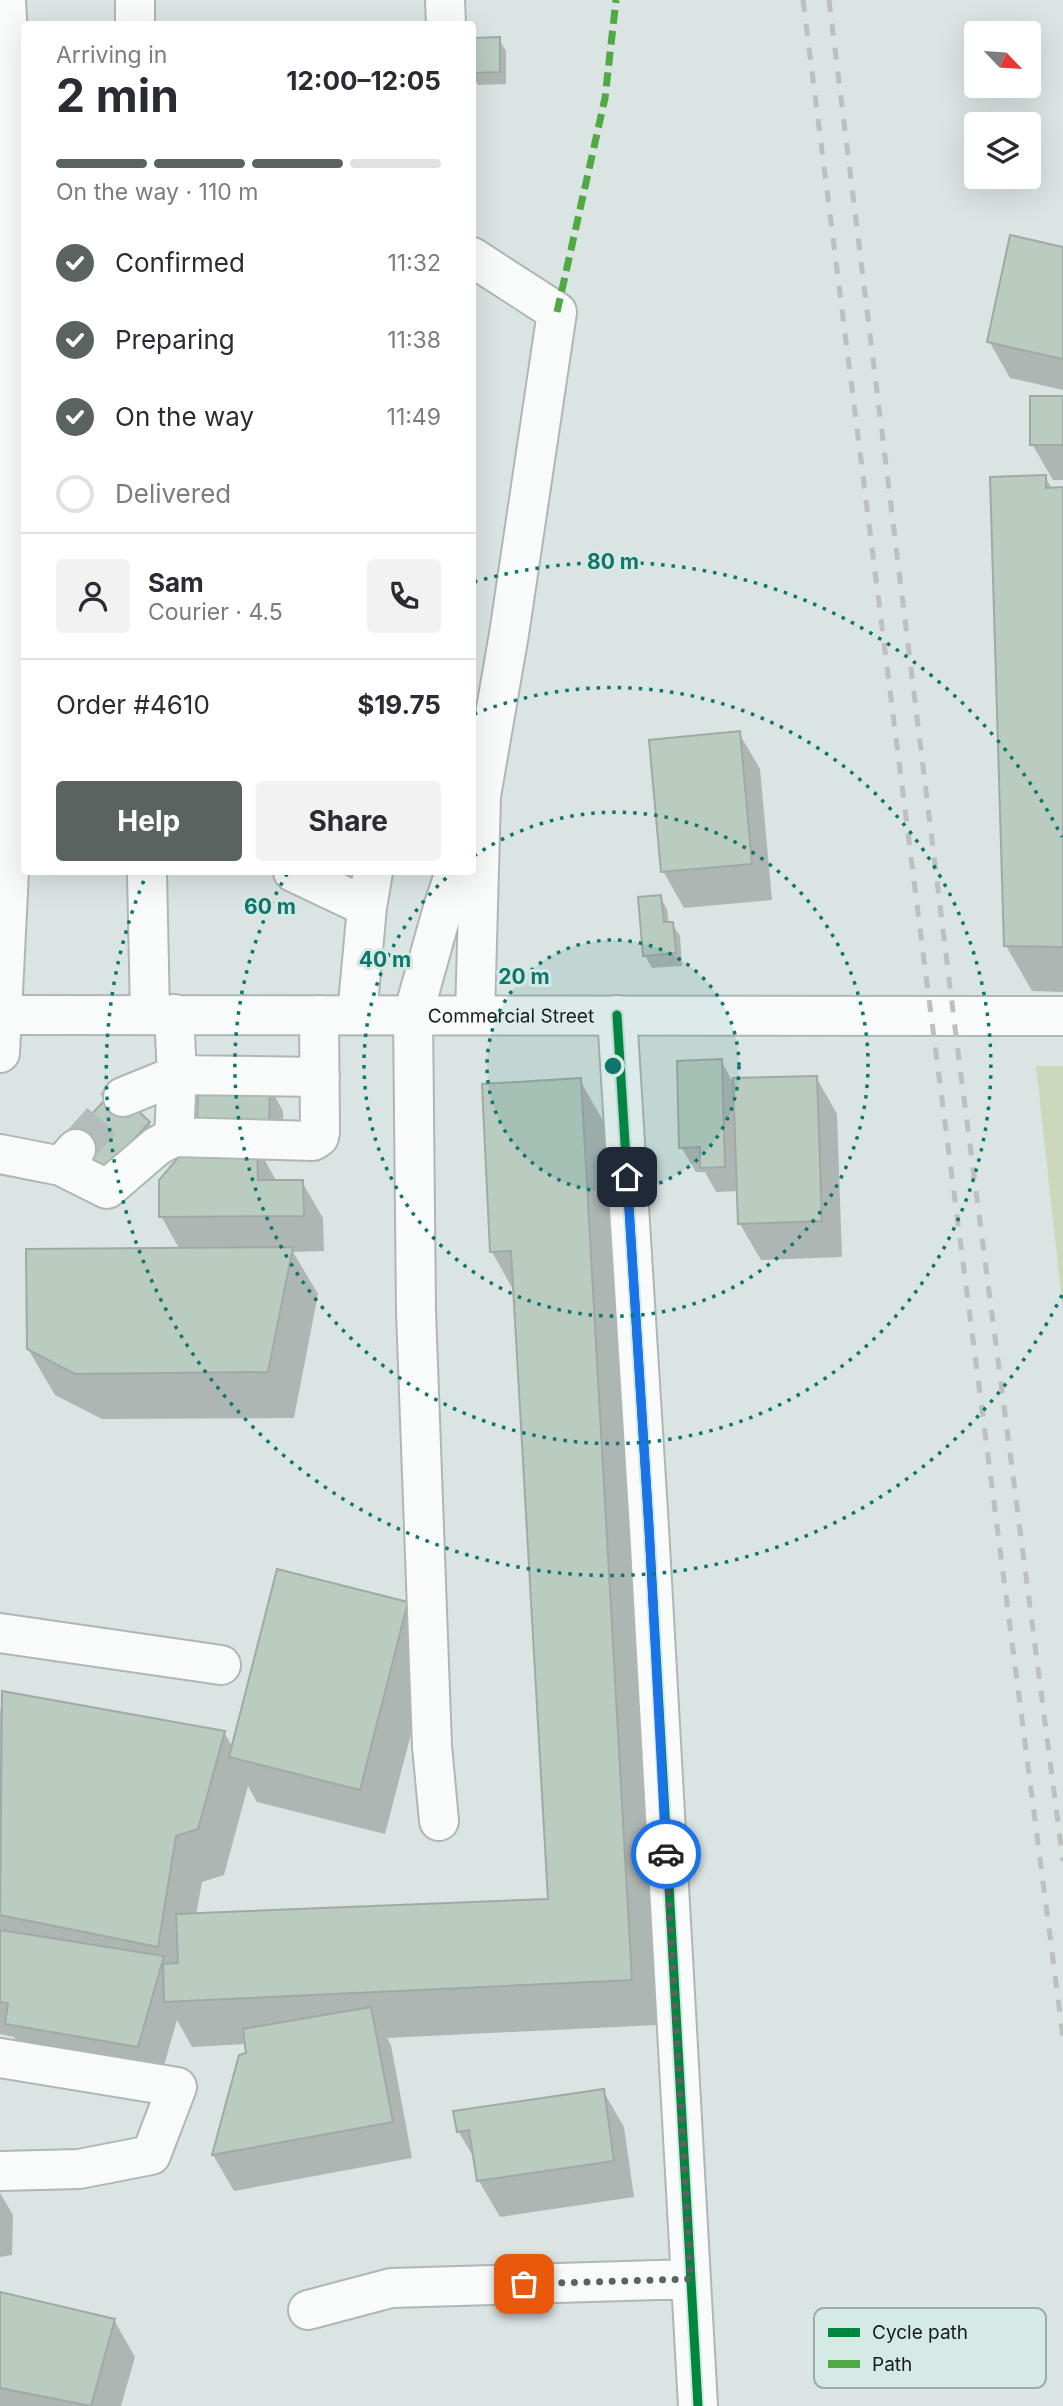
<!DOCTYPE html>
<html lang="en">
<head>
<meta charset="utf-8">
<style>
  body { margin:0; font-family:Inter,sans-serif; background:#f2f2f3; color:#2b2b33; height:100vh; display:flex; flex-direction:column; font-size:26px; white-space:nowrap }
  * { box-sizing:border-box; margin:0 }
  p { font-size:23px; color:#7c7c81 }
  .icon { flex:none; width:38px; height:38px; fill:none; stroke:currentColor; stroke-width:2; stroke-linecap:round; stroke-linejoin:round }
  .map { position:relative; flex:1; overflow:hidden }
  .details { position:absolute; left:21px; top:21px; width:455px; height:854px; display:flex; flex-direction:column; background:#fff; border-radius:7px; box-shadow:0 7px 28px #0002 }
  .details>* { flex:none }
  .needle { width:46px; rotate:115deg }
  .tools { position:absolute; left:964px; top:21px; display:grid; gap:14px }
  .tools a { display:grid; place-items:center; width:77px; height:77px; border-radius:7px; background:#fff; box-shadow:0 7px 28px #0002; font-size:35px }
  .pin { position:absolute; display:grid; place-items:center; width:60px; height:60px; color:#fff; margin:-30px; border-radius:14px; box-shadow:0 4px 10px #0006 }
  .courier { position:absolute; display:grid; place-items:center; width:70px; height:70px; margin:-35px; border:5px solid #1a73e8; border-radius:50%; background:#fff; color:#222; box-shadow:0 2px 9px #0007 }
  .summary em { font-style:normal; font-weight:700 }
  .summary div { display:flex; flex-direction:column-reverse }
  .summary { display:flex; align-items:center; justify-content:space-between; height:119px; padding:0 35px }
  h1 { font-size:46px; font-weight:700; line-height:52px }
  .bar { display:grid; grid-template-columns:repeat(4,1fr); gap:10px 7px; align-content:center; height:84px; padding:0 35px }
  .bar i { height:9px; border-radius:5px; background:#e1e1e2 }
  .bar .on { background:#5b6361 }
  .bar p { grid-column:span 4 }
  .line { display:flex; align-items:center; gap:18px; padding:0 35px; border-top:2px solid #e1e1e2 }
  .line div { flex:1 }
  .round { display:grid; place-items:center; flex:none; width:74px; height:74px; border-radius:7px; background:#f2f2f3 }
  ol { padding:0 35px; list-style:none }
  li { display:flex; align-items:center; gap:21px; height:77px }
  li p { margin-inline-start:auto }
  li .icon { padding:7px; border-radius:50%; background:#5b6361; color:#fff; stroke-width:4 }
  li:last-child { color:#7c7c81 }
  li i { width:38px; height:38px; border:4px solid #e1e1e2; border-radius:50% }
  .primary-button { display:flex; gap:14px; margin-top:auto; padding:14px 35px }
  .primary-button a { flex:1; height:80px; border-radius:7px; background:#5b6361; color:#fff; font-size:28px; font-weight:700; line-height:80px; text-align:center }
  .primary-button a+a { background:#f2f2f3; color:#2b2b33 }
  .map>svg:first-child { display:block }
  .green { fill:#ccd7bc }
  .shadow { fill:#0003 }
  .building { fill:#bacbc0; stroke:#a1a9a6; stroke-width:2 }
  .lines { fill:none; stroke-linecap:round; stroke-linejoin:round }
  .minor-tunnel { stroke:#b3bcba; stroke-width:38; stroke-dasharray:38 19; stroke-linecap:butt }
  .minor-casing { stroke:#afb7b5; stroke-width:42 }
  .major-casing { stroke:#afb7b5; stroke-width:42 }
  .highway-casing { stroke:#afb7b5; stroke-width:42 }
  .minor { stroke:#f9fbfb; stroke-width:38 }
  .major { stroke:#f9fbfb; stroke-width:38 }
  .highway { stroke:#f9fbfb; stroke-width:38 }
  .rail { stroke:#bdc0bf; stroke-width:5; stroke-dasharray:12 12; stroke-linecap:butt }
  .quiet { stroke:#51a943; stroke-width:7; stroke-dasharray:14 7; stroke-linecap:butt }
  .cycleway-casing { stroke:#d5e9e5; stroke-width:13 }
  .cycleway { stroke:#00873e; stroke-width:9 }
  .done { stroke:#5b6361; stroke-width:7; stroke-dasharray:0 12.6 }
  .route { stroke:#1a73e8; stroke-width:9 }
  .ring { fill:none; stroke:#0f766e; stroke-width:3.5; stroke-dasharray:3.5 7 }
  .labels { text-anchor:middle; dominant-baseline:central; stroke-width:6; stroke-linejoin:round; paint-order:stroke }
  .street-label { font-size:19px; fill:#161d1c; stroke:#d5e9e5 }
  .key { fill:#d5e9e5; stroke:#9caca9; stroke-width:2 }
  .key-label { font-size:19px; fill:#161d1c }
  .centre { fill:#0f766e; stroke:#d5e9e5; stroke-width:3.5 }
  .ring-label { font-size:21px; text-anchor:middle; font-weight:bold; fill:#0f766e; stroke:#d5e9e5; stroke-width:6; stroke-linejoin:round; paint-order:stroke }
</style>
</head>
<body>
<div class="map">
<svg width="1063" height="2406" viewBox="0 0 1063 2406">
  <rect width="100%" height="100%" fill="#dae4e2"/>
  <path class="green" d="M1036,1066H1063V1311Z"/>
  <path class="shadow" d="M472,39H499L506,51V84L478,85L472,75Z
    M1063,248V390L1010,378L989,341Z
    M1063,398V480H1053L1032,444Z
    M1045,477L1052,489H1063V992L1032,991L1006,946Z
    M739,733L760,769L772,900L684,908L663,871Z
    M660,897L667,909L669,924H672L680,936L682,966L652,968L645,956Z
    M721,1060L735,1086L816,1077L837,1114L842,1257L761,1260L740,1224L739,1191L716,1192L705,1172H696L681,1147Z
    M580,1080L606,1126L657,2025L387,2038L391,2045L412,2158L234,2191L213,2155L241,2056L247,2054V2044L192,2047L177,2020L159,2083L28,2060L14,2037L0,2034V1713L3,1693L224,1732L233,1748L407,1603L433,1649L385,1834L257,1802L248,1786L224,1875L202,1882L196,1915L550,1901L515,1293L492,1252Z
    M269,1086L283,1111V1155H262L277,1182H302L323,1218L324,1251L293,1252L318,1294L294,1418L102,1419L55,1395L28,1349L180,1250L161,1216Z
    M115,1092L149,1123L156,1136L110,1185Z
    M603,2091L624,2127L634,2197L500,2217L479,2181L476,2161L458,2131Z
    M0,2193L13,2215L12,2255L0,2257Z
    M0,2294L114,2320L135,2357L121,2406H0Z"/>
  <path class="building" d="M500,37V72L472,73V38Z
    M1010,235L1063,247V359L987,342Z
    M1030,396H1063V445H1030Z
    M1046,475V488L1063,487V947L1004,946L990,477Z
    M740,731L752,864L661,872L649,740Z
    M661,895L664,922H673L676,953L643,956L638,897Z
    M722,1059L725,1167L700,1168V1147L679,1148L677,1061Z
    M817,1076L822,1221L738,1224L733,1078Z
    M581,1078L632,1980L164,2002L163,1964L178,1963L176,1914L548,1899L511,1251L490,1252L482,1084Z
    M198,1084H270L269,1130H197Z
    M115,1089L150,1122L102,1173L67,1141Z
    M257,1144L258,1180H303L304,1216L159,1217V1180L189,1145Z
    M293,1247L268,1372L75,1374L27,1349L26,1249Z
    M277,1569L408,1602L360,1790L229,1757Z
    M2,1691L225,1731L198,1829L176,1836L158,1947L0,1915Z
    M0,1930L164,1956L138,2047L5,2024L8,2003L0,2002Z
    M371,2007L393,2122L212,2155L239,2055L246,2053L243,2029Z
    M604,2089L614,2161L477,2181L469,2130L457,2132L453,2111Z
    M0,2292L115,2319L91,2406L0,2388Z"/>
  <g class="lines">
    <path class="minor-tunnel" d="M76,1149L123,1097"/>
    <defs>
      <path id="minor" d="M135,0V24
        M445,0L446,24
        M472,257L557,312L509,634L481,796L475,1015
        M147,872L150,1014
        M293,872L367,907L357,1015
        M367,907L373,872
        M174,1014L177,1075L174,1137L313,1141L319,1137L320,1132L319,1015
        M617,1015L649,1528L698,2406
        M123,1097L177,1075L320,1077
        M76,1149L61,1166L107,1189L157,1146L174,1137
        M0,1154L61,1166
        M0,1633L221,1665
        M439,1821L432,1746L416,1311L413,1015L443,908L455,872
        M0,2058L177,2087L151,2155L79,2169L0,2171
        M308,2310L391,2288L691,2279"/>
      <g id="major">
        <path id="s1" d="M0,1015L1063,1016"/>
      </g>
      <path id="highway" d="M0,1053L15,751L17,476L18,216L6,0"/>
    </defs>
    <use href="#minor" class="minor-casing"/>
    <use href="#major" class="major-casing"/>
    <use href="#highway" class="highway-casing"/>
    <use href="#minor" class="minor"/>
    <use href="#major" class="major"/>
    <use href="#highway" class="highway"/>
    <path class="rail" d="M803,0L924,960L1063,2037
      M829,0L959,1060L1063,1861"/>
    <path class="quiet" d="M557,312L605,98L616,0"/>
    <defs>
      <path id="cycleway" d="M617,1015L649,1528L698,2406"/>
    </defs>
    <use href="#cycleway" class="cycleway-casing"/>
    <use href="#cycleway" class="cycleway"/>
  </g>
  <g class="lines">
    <path class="done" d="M524,2284L691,2279L666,1854"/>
    <path class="route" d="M627,1177L649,1528L666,1854"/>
  </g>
  <circle cx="613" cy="1066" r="126" fill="#0f766e" fill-opacity=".12"/>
  <g class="ring">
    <circle cx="613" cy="1066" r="126"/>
    <path d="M474 856A252 252 0 1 1 453 872"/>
    <path d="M474 714A378 378 0 1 1 287 874"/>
    <path d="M1062 1295A504 504 0 0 1 147 873M474 582A504 504 0 0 1 1062 837"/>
  </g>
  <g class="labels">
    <g class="street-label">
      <text stroke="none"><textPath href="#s1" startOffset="511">Commercial Street</textPath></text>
    </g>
  </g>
  <rect x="814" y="2308" width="232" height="80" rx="10" class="key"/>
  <rect x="828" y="2328" width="32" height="9" fill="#00873e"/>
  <rect x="828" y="2360" width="32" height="8" fill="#51a943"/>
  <g class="key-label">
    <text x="872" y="2339">Cycle path</text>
    <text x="872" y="2371">Path</text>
  </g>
  <circle cx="613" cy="1066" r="10" class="centre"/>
  <g class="ring-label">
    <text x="613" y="569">80 m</text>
    <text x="270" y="914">60 m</text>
    <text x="385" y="967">40 m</text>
    <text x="524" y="984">20 m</text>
  </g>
</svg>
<div class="tools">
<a><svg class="needle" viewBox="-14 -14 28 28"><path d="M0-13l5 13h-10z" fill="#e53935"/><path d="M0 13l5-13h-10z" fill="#7c7c81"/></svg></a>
<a><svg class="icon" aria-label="layers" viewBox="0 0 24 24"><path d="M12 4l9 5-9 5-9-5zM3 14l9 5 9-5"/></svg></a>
</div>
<div class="pin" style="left:524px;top:2284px;background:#ea580c"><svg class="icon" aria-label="bag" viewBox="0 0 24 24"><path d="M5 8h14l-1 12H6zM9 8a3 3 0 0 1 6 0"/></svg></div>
<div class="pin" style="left:627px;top:1177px;background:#1f2937"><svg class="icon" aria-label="home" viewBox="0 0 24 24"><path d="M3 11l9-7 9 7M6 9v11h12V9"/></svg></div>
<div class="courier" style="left:666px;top:1854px"><svg class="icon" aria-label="car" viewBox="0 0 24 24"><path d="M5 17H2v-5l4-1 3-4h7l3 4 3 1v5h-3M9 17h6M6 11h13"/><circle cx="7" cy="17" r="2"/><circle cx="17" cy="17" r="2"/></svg></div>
<section class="details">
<div class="summary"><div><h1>2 min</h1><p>Arriving in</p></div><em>12:00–12:05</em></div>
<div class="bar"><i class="on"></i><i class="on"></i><i class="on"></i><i></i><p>On the way · 110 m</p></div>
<ol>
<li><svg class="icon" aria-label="check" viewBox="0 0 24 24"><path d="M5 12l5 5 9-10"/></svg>Confirmed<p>11:32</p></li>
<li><svg class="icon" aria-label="check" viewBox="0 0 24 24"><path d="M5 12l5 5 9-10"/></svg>Preparing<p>11:38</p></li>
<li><svg class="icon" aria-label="check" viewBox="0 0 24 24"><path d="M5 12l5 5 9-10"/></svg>On the way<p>11:49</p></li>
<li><i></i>Delivered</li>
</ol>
<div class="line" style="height:126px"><a class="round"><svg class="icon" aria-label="person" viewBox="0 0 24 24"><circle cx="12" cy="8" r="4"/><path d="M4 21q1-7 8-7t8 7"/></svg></a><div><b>Sam</b><p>Courier · 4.5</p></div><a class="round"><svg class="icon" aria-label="phone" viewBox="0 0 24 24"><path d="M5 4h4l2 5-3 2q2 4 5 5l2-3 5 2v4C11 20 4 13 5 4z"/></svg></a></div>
<div class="line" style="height:91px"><div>Order #4610</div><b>$19.75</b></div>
<div class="primary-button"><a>Help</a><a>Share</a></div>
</section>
</div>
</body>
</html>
